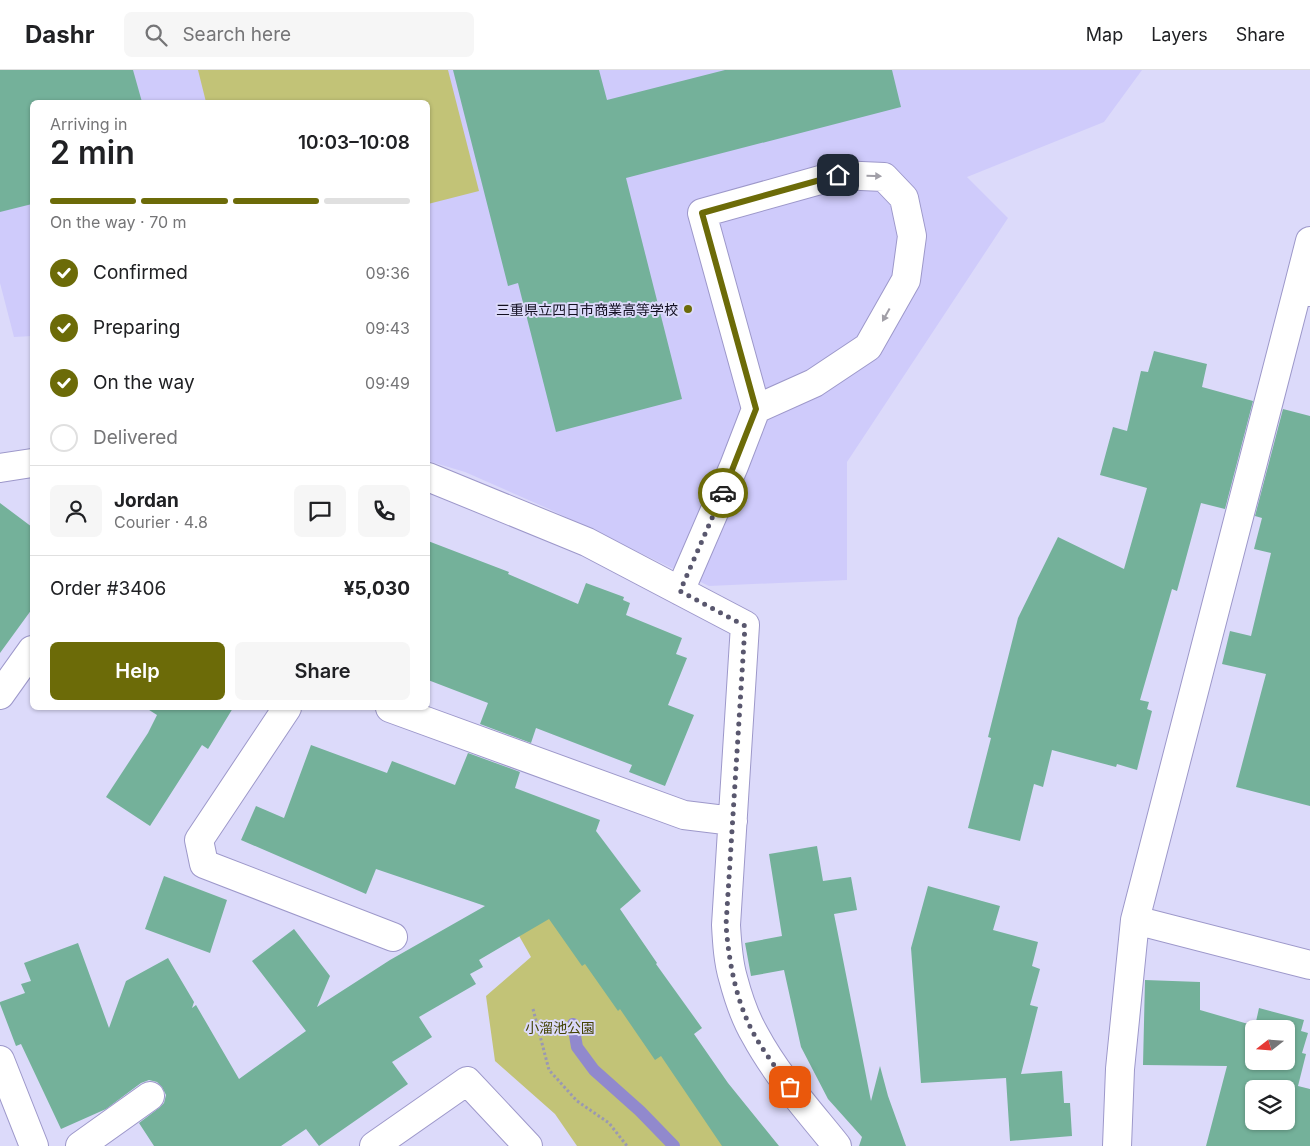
<!DOCTYPE html>
<html lang="en">
<head>
<meta charset="utf-8">
<style>
  body { margin:0; font-family:Inter,"Noto Sans JP",sans-serif; background:#f6f6f6; color:#202124; height:100vh; display:flex; flex-direction:column; font-size:19px; white-space:nowrap }
  * { box-sizing:border-box; margin:0 }
  p { font-size:16px; color:#757577 }
  .icon { flex:none; width:28px; height:28px; fill:none; stroke:currentColor; stroke-width:2; stroke-linecap:round; stroke-linejoin:round }
  .map { position:relative; flex:1; overflow:hidden }
  .side { position:absolute; left:30px; top:30px; width:400px; height:610px; display:flex; flex-direction:column; background:#fff; border-radius:8px; box-shadow:0 1px 4px #0004 }
  .side>* { flex:none }
  .needle { width:32px; rotate:253deg }
  .buttons { position:absolute; left:1245px; top:950px; display:grid; gap:10px }
  .buttons a { display:grid; place-items:center; width:50px; height:50px; border-radius:8px; background:#fff; box-shadow:0 1px 4px #0004; font-size:25px }
  .pin { position:absolute; display:grid; place-items:center; width:42px; height:42px; color:#fff; margin:-21px; border-radius:10px; box-shadow:0 2px 8px #0006 }
  .courier { position:absolute; display:grid; place-items:center; width:50px; height:50px; margin:-25px; border:4px solid #6c6b08; border-radius:50%; background:#fff; color:#222; box-shadow:0 1px 6px #0007 }
  .summary em { font-style:normal; font-weight:600 }
  .summary div { display:flex; flex-direction:column-reverse }
  .summary { display:flex; align-items:center; justify-content:space-between; height:85px; padding:0 20px }
  h1 { font-size:32px; font-weight:600; line-height:38px }
  .bar { display:grid; grid-template-columns:repeat(4,1fr); gap:8px 5px; align-content:center; height:60px; padding:0 20px }
  .bar i { height:6px; border-radius:4px; background:#e0e0e0 }
  .bar .active { background:#6c6b08 }
  .bar p { grid-column:span 4 }
  .line { display:flex; align-items:center; gap:12px; padding:0 20px; border-top:1px solid #e0e0e0 }
  .line div { flex:1 }
  .round { display:grid; place-items:center; flex:none; width:52px; height:52px; border-radius:8px; background:#f6f6f6 }
  ol { padding:0 20px; list-style:none }
  li { display:flex; align-items:center; gap:15px; height:55px }
  li p { margin-inline-start:auto }
  li .icon { padding:5px; border-radius:50%; background:#6c6b08; color:#fff; stroke-width:4 }
  li:last-child { color:#757577 }
  li i { width:28px; height:28px; border:2px solid #e0e0e0; border-radius:50% }
  .button { display:flex; gap:10px; margin-top:auto; padding:10px 20px }
  .button a { flex:1; height:58px; border-radius:8px; background:#6c6b08; color:#fff; font-size:20px; font-weight:600; line-height:58px; text-align:center }
  .button a+a { background:#f6f6f6; color:#202124 }
  header { display:flex; align-items:center; gap:30px; box-sizing:border-box; height:70px; padding:0 25px; background:#fff; border-bottom:1px solid #e0e0e0 }
  header strong { font-size:24px }
  nav { display:flex; gap:28px; margin-inline-start:auto; font-size:18px }
  .search { width:350px; height:45px; background:#f6f6f6; display:flex; align-items:center; gap:12px; box-sizing:border-box; padding:0 18px; border-radius:8px; color:#757577; font-size:19px }
  .map>svg:first-child { display:block }
  .built { fill:#cfcbfb }
  .green { fill:#c2c377 }
  .lines { fill:none; stroke-linecap:round; stroke-linejoin:round }
  .stream { stroke:#9189cd; stroke-width:12 }
  .building { fill:#74b19a; fill-rule:evenodd }
  .minor-casing { stroke:#9d98ca; stroke-width:30 }
  .path { stroke:#9a98b3; stroke-width:3; stroke-dasharray:2.5 2.5; stroke-linecap:butt }
  .minor { stroke:#fff; stroke-width:28 }
  .oneway { fill:#a19fa7 }
  .done { stroke:#59576e; stroke-width:5; stroke-dasharray:0 9 }
  .route { stroke:#6c6b08; stroke-width:6 }
  .poi-dot { fill:#6c6b08; stroke:#dcdafa; stroke-width:2 }
  .labels { text-anchor:middle; dominant-baseline:central; stroke-width:4; stroke-linejoin:round; paint-order:stroke }
  .poi-label { font-size:14px; fill:#131022; stroke:#dcdafa; text-anchor:end }
  .park-label { font-size:14px; fill:#444305; stroke:#dcdafa }
</style>
</head>
<body>
<header>
<strong>Dashr</strong>
<div class="search"><svg class="icon" aria-label="search" viewBox="0 0 24 24"><circle cx="10" cy="10" r="6"/><path d="M15 15l6 6"/></svg>Search here</div>
<nav><a>Map</a><a>Layers</a><a>Share</a></nav>
</header>
<div class="map">
<svg width="1310" height="1076" viewBox="0 0 1310 1076">
  <rect width="100%" height="100%" fill="#dcdafa"/>
  <path class="built" d="M0,0H1142L1104,52L967,107L1008,148L847,392V510L709,516L549,439L465,402L428,391V32H32V266L14,267L0,213Z"/>
  <path class="green" d="M198,0H448L479,121L428,134V32H206Z
    M478,793L552,810L736,1076H577L555,1044L495,991L486,926L531,887Z"/>
  <g class="lines">
    <path class="stream" d="M573,954L577,977L594,1000L640,1041L674,1076"/>
  </g>
  <path class="building" d="M0,0H133L142,32H32V134L0,142Z
    M453,0H599L607,30L725,0H892L901,37L626,108L682,329L556,362L518,213L508,216Z
    M1154,281L1207,294L1202,317L1253,331L1225,439L1201,433L1177,521L1172,519L1140,630L1149,632L1147,639L1152,641L1137,700L1117,694L1116,697L1052,680L1043,717L1034,714L1020,771L968,758L991,668L988,667L1018,548L1058,467L1124,499L1147,418L1100,405L1113,357L1127,361L1141,301L1148,302Z
    M1283,339L1310,346V736L1236,717L1266,604L1222,594L1230,561L1251,566L1271,483L1254,479L1262,448L1255,446Z
    M0,433L32,457V539L0,583Z
    M428,471L509,502L508,504L578,534L586,513L624,527L623,530L630,533L626,545L682,568L676,584L687,588L668,635L694,645L665,716L629,702L632,695L536,658L531,673L480,654L488,633L428,610Z
    M146,638H233L208,679L202,675L150,756L106,727L148,663L157,645Z
    M311,675L387,703L392,691L455,715L468,683L520,702L515,718L600,750L596,761L641,821L620,839L657,893L656,894L702,958L694,964L728,1013L779,1076H722L661,986L655,990L620,939L618,941L585,894L582,896L549,849L479,890L483,897L470,904L476,914L419,947L432,967L392,992L408,1014L319,1076L306,1059L281,1076H154L139,1053L159,1038L164,1033L166,1025L162,1017L157,1012L149,1010L141,1013L106,1039L61,1059L21,974L16,976L0,934V932L25,923L21,914L31,911L24,893L78,873L109,958L126,911L168,888L194,932L192,938L196,935L239,1009L306,961L252,891L294,859L330,906L317,937L390,890L485,836L376,799L366,824L241,770L256,736L284,748Z
    M817,776L823,811L851,807L857,840L834,844L871,1031L880,996L888,1026L906,1076H859L862,1067L828,1029L801,977L784,900L751,906L745,873L782,866L769,784Z
    M164,806L227,830L210,883L145,859Z
    M928,816L1000,836L993,860L1038,872L1032,896L1040,899L1030,935L1038,937L1021,1004L1062,1001L1064,1033H1070L1072,1066L1010,1071L1006,1008L921,1013L911,878Z
    M1145,910L1200,912V940L1255,956L1259,938L1304,950L1301,961L1308,963L1302,983L1306,984L1298,1016L1310,1019V1076H1206L1227,996L1143,995ZM1254,959H1286V991H1254ZM1254,1019H1286V1051H1254Z"/>
  <g class="lines">
    <defs>
      <path id="minor" d="M1298,218L1310,171
        M0,398L32,393
        M428,407L587,472L745,555L726,855C727,873 728,891 733,908C738,927 745,948 755,965C777,1006 809,1041 837,1076
        M680,521L734,396L756,339L702,143L838,105L884,107L904,128L912,166L906,210L868,277L814,313L756,339
        M0,625L32,580
        M287,638L199,770L204,794L393,867
        M390,638L684,745L733,751
        M1135,850L1310,895
        M0,990L34,1076
        M80,1076L150,1026
        M374,1076L467,1011L528,1076
        M1117,1076L1120,999L1135,850L1298,218L1310,222"/>
    </defs>
    <use href="#minor" class="minor-casing"/>
    <path class="path" d="M533,939L549,1000L577,1031L609,1053L627,1076"/>
    <use href="#minor" class="minor"/>
  </g>
  <defs><path id="oneway-solid" d="M-6-.8H1V-3.2L6.5 0L1 3.2V.8H-6Z" transform="scale(1.25)"/></defs>
  <g class="oneway">
    <use href="#oneway-solid" transform="translate(874 106) rotate(2)"/>
    <use href="#oneway-solid" transform="translate(886 245) rotate(119)"/>
  </g>
  <g class="lines">
    <path class="done" d="M723,423L680,521L745,556L726,855C729,893 736,932 755,966C765,984 778,1000 790,1017"/>
    <path class="route" d="M723,423L756,339L702,143L838,105"/>
  </g>
  <circle class="poi-dot" cx="688" cy="239" r="5"/>
  <g class="labels">
    <g class="poi-label">
      <text x="678" y="239">三重県立四日市商業高等学校</text>
    </g>
    <g class="park-label">
      <text x="560" y="957">小溜池公園</text>
    </g>
  </g>
</svg>
<div class="buttons">
<a><svg class="needle" viewBox="-14 -14 28 28"><path d="M0-13l5 13h-10z" fill="#e53935"/><path d="M0 13l5-13h-10z" fill="#757577"/></svg></a>
<a><svg class="icon" aria-label="layers" viewBox="0 0 24 24"><path d="M12 4l9 5-9 5-9-5zM3 14l9 5 9-5"/></svg></a>
</div>
<div class="pin" style="left:790px;top:1017px;background:#ea580c"><svg class="icon" aria-label="bag" viewBox="0 0 24 24"><path d="M5 8h14l-1 12H6zM9 8a3 3 0 0 1 6 0"/></svg></div>
<div class="pin" style="left:838px;top:105px;background:#1f2937"><svg class="icon" aria-label="home" viewBox="0 0 24 24"><path d="M3 11l9-7 9 7M6 9v11h12V9"/></svg></div>
<div class="courier" style="left:723px;top:423px"><svg class="icon" aria-label="car" viewBox="0 0 24 24"><path d="M5 17H2v-5l4-1 3-4h7l3 4 3 1v5h-3M9 17h6M6 11h13"/><circle cx="7" cy="17" r="2"/><circle cx="17" cy="17" r="2"/></svg></div>
<section class="side">
<div class="summary"><div><h1>2 min</h1><p>Arriving in</p></div><em>10:03–10:08</em></div>
<div class="bar"><i class="active"></i><i class="active"></i><i class="active"></i><i></i><p>On the way · 70 m</p></div>
<ol>
<li><svg class="icon" aria-label="check" viewBox="0 0 24 24"><path d="M5 12l5 5 9-10"/></svg>Confirmed<p>09:36</p></li>
<li><svg class="icon" aria-label="check" viewBox="0 0 24 24"><path d="M5 12l5 5 9-10"/></svg>Preparing<p>09:43</p></li>
<li><svg class="icon" aria-label="check" viewBox="0 0 24 24"><path d="M5 12l5 5 9-10"/></svg>On the way<p>09:49</p></li>
<li><i></i>Delivered</li>
</ol>
<div class="line" style="height:90px"><a class="round"><svg class="icon" aria-label="person" viewBox="0 0 24 24"><circle cx="12" cy="8" r="4"/><path d="M4 21q1-7 8-7t8 7"/></svg></a><div><b>Jordan</b><p>Courier · 4.8</p></div><a class="round"><svg class="icon" aria-label="chat" viewBox="0 0 24 24"><path d="M4 5h16v11H9l-5 4z"/></svg></a><a class="round"><svg class="icon" aria-label="phone" viewBox="0 0 24 24"><path d="M5 4h4l2 5-3 2q2 4 5 5l2-3 5 2v4C11 20 4 13 5 4z"/></svg></a></div>
<div class="line" style="height:65px"><div>Order #3406</div><b>¥5,030</b></div>
<div class="button"><a>Help</a><a>Share</a></div>
</section>
</div>
</body>
</html>
